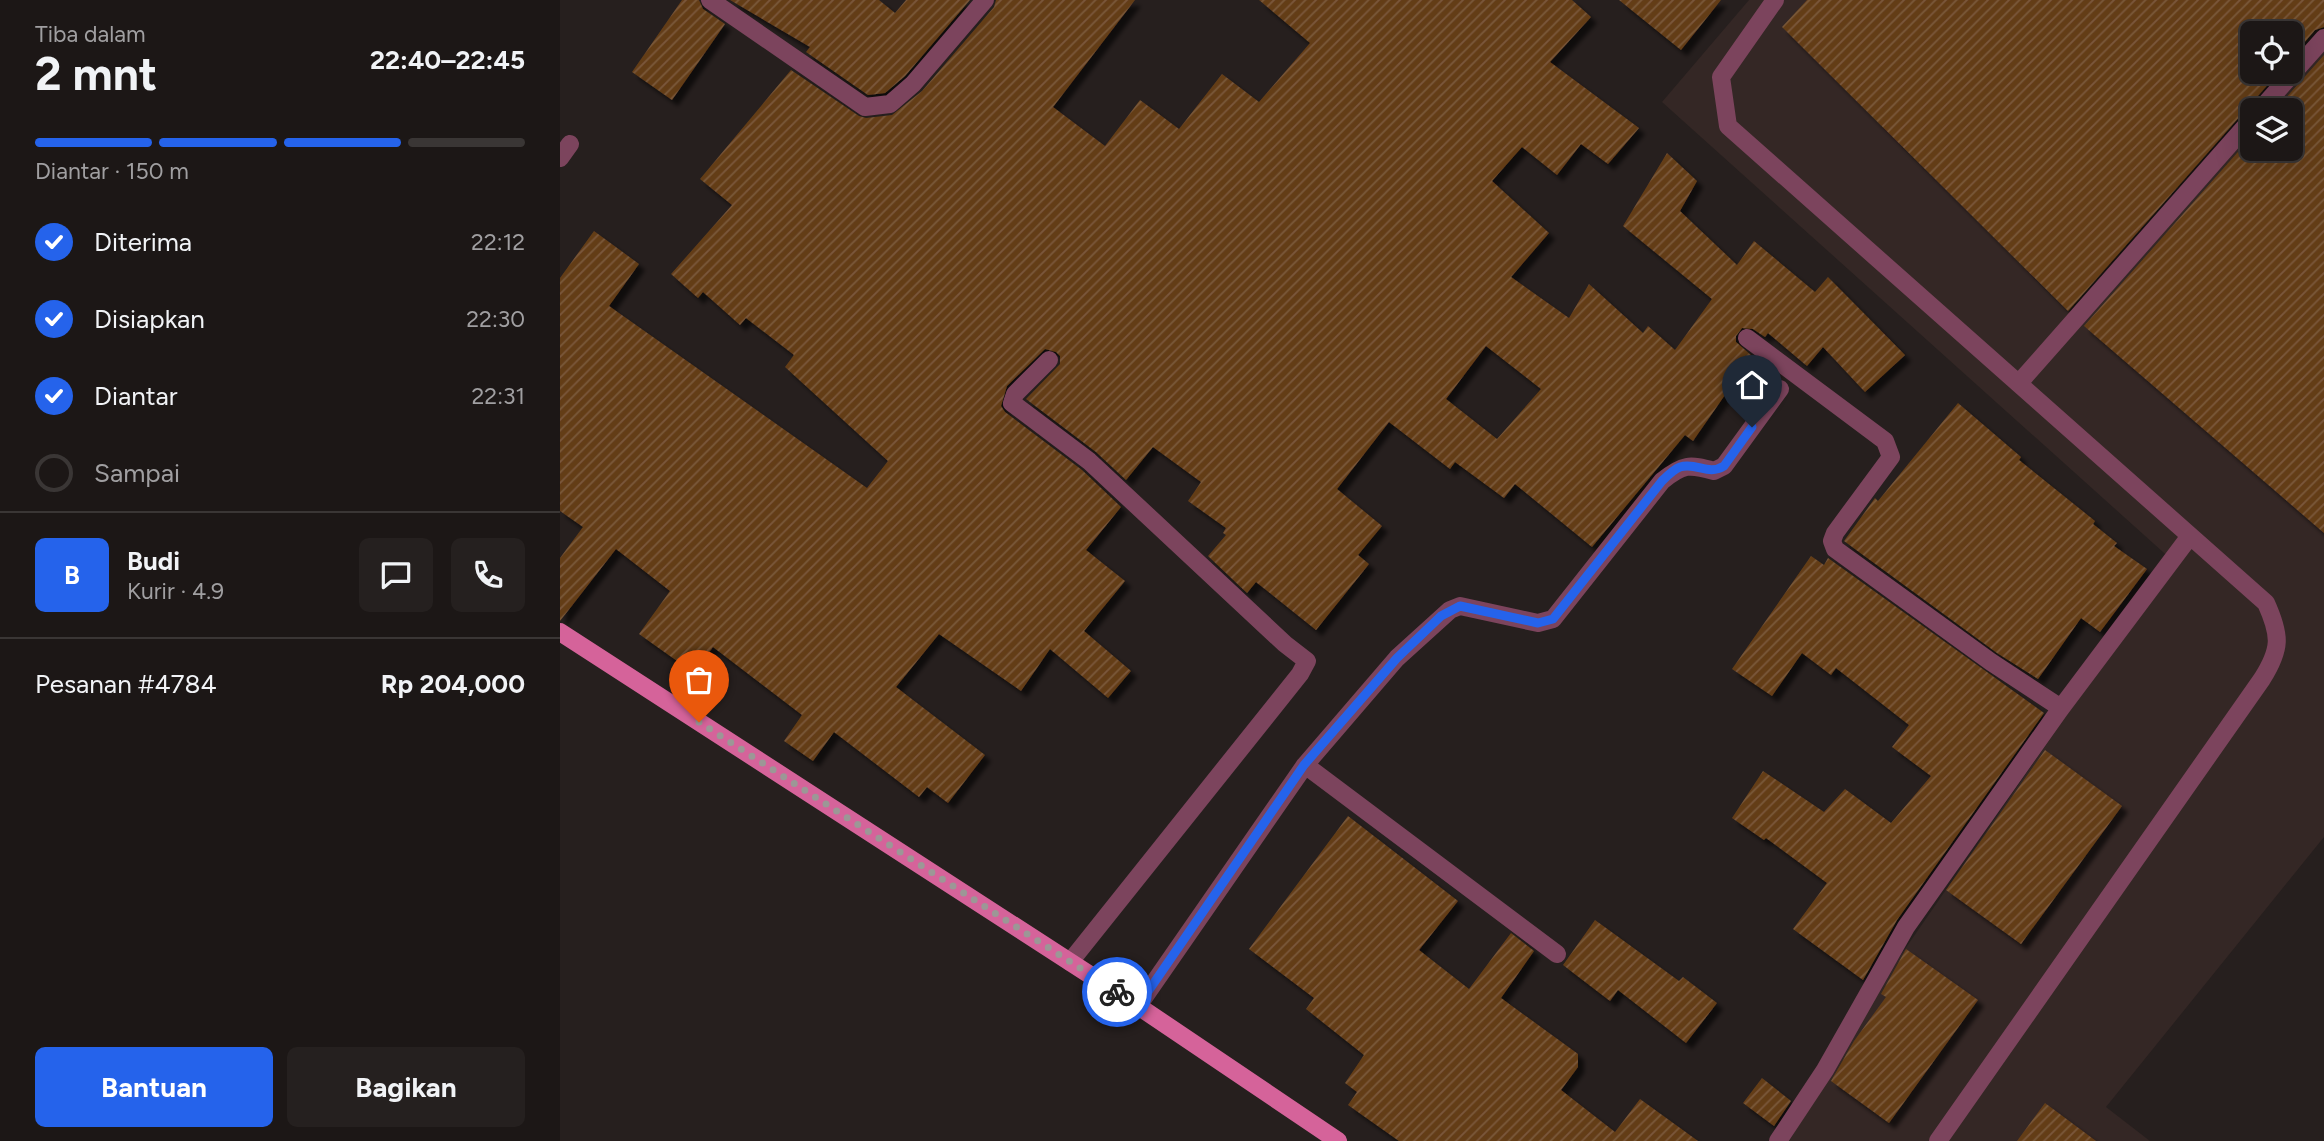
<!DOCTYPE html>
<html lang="id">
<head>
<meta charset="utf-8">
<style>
  body { margin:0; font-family:Figtree,sans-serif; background:#25201f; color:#f1f3f6; height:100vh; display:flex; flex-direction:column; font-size:26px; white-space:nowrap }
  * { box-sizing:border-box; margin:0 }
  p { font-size:23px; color:#a09fa1 }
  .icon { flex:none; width:38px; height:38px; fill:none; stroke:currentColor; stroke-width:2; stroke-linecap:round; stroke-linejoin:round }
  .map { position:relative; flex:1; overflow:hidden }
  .sheet { display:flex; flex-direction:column; background:#1c1716; width:560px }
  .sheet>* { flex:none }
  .fabs { position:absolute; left:1680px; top:21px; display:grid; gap:14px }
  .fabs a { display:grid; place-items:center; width:63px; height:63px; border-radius:10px; background:#1c1716; box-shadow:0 7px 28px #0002,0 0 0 2px #3a3635; font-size:35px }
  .pin { position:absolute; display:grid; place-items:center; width:60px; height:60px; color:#fff; margin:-72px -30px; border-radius:50% 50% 50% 0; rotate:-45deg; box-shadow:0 0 7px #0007 }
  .pin .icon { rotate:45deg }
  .courier { position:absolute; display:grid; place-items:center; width:70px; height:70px; margin:-35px; border:5px solid #2563eb; border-radius:50%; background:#fff; color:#222; box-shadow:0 2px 9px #0007 }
  .summary em { font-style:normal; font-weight:700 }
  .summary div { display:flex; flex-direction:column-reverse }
  .summary { display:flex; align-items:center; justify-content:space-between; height:119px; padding:0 35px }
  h1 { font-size:46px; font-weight:700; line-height:52px }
  .bar { display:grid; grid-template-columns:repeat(4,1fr); gap:10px 7px; align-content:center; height:84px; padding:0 35px }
  .bar i { height:9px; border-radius:5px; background:#3a3635 }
  .bar .current { background:#2563eb }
  .bar p { grid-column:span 4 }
  .line { display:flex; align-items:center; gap:18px; padding:0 35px; border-top:2px solid #3a3635 }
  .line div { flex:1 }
  .round { display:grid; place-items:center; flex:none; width:74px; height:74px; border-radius:10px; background:#25201f }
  ol { padding:0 35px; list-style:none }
  li { display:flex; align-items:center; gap:21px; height:77px }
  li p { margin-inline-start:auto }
  li .icon { padding:7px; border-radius:50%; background:#2563eb; color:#fff; stroke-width:4 }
  li:last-child { color:#a09fa1 }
  li i { width:38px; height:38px; border:4px solid #3a3635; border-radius:50% }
  .cta { display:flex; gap:14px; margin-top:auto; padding:14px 35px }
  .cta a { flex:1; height:80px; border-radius:10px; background:#2563eb; color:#fff; font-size:28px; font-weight:700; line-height:80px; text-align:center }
  .cta a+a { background:#25201f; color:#f1f3f6 }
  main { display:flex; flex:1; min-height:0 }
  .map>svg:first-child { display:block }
  .built { fill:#342725; fill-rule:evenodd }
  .building { fill:url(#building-hatch); fill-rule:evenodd; filter:url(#shadow) }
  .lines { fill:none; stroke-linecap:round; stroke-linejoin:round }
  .minor { stroke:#7c445d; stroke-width:18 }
  .major { stroke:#d5639a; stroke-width:18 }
  .done { stroke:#9c9796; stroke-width:7; stroke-dasharray:0 12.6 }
  .route { stroke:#2563eb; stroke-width:9 }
</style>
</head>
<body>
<main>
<section class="sheet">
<div class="summary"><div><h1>2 mnt</h1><p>Tiba dalam</p></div><em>22:40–22:45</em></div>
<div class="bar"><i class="current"></i><i class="current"></i><i class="current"></i><i></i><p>Diantar · 150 m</p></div>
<ol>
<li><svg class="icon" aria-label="check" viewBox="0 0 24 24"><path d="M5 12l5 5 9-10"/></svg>Diterima<p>22:12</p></li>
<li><svg class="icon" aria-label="check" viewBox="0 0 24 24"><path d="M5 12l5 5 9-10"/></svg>Disiapkan<p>22:30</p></li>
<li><svg class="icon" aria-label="check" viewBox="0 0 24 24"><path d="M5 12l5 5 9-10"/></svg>Diantar<p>22:31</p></li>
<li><i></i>Sampai</li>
</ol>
<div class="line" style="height:126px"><b class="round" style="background:#2563eb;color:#fff">B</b><div><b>Budi</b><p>Kurir · 4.9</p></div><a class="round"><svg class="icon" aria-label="chat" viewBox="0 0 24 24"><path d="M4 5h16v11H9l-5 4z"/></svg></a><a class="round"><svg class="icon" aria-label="phone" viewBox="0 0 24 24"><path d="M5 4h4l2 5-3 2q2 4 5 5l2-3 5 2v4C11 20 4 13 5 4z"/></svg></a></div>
<div class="line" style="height:91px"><div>Pesanan #4784</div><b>Rp 204,000</b></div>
<div class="cta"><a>Bantuan</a><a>Bagikan</a></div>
</section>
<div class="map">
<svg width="1764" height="1141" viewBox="0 0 1764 1141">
  <defs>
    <pattern id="building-hatch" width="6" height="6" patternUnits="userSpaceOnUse" patternTransform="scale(1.75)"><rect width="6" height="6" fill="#643d19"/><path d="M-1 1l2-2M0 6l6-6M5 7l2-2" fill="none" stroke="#7a583a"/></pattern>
    <filter id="shadow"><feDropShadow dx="6" dy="6" stdDeviation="2" flood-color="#0009"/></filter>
  </defs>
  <rect width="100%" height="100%" fill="#261f1e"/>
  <path class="built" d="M1189,0H1764V837L1546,1107L1590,1141H1229L1334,965L1613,561L1102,102ZM1692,33H1731V72H1692ZM1692,110H1731V149H1692Z"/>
  <path class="building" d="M122,0H139L143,9L165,24L112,100L72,72Z
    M170,0H319L335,13L346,0H410L345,76L325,93L308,95L246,52L250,47Z
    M436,0H575L493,107L545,146L580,100L619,129L662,74L699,102L750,43L699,0H1012L1031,17L990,62L1079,128L1048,164L1021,144L997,175L962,147L932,181L989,233L951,277L1009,318L1029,284L1083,333L1088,326L1115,350L1152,299L1063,226L1107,153L1137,181L1120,211L1177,265L1194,241L1255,292L1268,277L1345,355L1305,392L1263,347L1247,366L1208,333L1205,337L1193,329L1182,328L1176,336V342L1192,356L1133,441L1125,435L1032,547L955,484L944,498L895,462L890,469L829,422L777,489L822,526L798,555L809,564L756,630L696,582L687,593L648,556L666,535L663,533L666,528L628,501L641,482L593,447L566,480L536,452L466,399L500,364V356L496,352L485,349L447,386L441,406L445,412L522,470L561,507L526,550L565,581L524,631L571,671L548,698L490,649L461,691L379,634L336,687L425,755L388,803L367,787L359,797L274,732L253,761L224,741L242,715L153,647L134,673L79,634L110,591L56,549L0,621V558L23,527L0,511V278L34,231L79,264L49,306L307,488L328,461L225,367L234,355L186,318L180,325L143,292L138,298L111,274L172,205L140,179L231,70L299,116L306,118L332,115L362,91L434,7ZM926,346L981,389L937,439L886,399Z
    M1059,0H1161L1121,50Z
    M1247,0H1764V27L1755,30L1731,58V33H1692V72H1719L1508,311L1222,27Z
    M1764,55V533L1524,326L1692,136V149H1731V110H1715Z
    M1398,403L1461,457L1459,460L1535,521L1533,524L1557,543L1554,546L1587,569L1540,632L1521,618L1478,679L1437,653L1284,541L1315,498L1318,501Z
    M1251,556L1264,565L1268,558L1484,713L1337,920L1303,980L1233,929L1267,883L1206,838L1204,840L1172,818L1203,771L1264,812L1285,789L1331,823L1371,776L1332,747L1349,725L1276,668L1271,675L1242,653L1212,696L1172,669Z
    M1485,750L1562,806L1461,944L1386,890Z
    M788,816L898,901L859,950L909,989L951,933L974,951L941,998L1018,1054V1067L1001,1090L1055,1132L1080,1099L1138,1141H839L788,1105L797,1092L785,1083L804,1055L746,1009L754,998L689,949Z
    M1035,920L1119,981L1123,977L1157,1003L1126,1043L1058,990L1050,1001L1003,965Z
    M1346,949L1418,1000L1329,1123L1271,1081L1294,1041L1326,997L1321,994Z
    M1202,1078L1231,1101L1214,1126L1183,1103Z
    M1485,1103L1536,1141H1457Z"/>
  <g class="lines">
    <path class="minor" d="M150,0L305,107L330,104L353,84L425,0
      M1215,0L1161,77L1168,126L1706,603C1721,636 1721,649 1702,679L1378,1141
      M1700,110L1764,38
      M0,158L10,144
      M1187,338L1325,441L1331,457L1275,533L1272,541L1275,549L1431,662L1501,708L1630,536
      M489,360L455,394L452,403L529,461L725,644L747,661L740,674L510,962
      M1459,383L1692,119
      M745,765L837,658L890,610L900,606L978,623L993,619L1102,481C1123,464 1129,464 1154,471L1164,466L1220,389
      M578,1006L745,765L997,954
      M1218,1141L1265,1070L1346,927L1501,708"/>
    <path class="major" d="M0,632L578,1006L778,1141"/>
  </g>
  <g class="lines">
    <path class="done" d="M139,722L557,992"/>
    <path class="route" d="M557,992L578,1006L744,765L837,658L881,616L900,606L978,623L993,619L1102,481C1107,476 1114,469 1120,467C1137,462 1148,476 1164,466L1192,427"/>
  </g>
</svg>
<div class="fabs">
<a><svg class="icon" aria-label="locate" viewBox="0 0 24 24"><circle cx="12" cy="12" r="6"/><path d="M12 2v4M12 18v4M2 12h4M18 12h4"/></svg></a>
<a><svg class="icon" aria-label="layers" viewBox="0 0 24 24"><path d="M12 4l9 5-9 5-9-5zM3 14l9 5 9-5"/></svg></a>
</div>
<div class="pin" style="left:139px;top:722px;background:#ea580c"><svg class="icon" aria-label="bag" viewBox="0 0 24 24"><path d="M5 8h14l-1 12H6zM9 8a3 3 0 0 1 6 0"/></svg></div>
<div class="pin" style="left:1192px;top:427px;background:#1f2937"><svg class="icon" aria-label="home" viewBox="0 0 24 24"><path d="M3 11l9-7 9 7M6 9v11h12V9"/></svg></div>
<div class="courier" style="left:557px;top:992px"><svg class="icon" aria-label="bike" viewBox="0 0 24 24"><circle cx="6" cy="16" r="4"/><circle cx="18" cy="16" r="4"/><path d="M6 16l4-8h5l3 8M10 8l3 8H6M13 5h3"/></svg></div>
</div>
</main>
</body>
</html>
